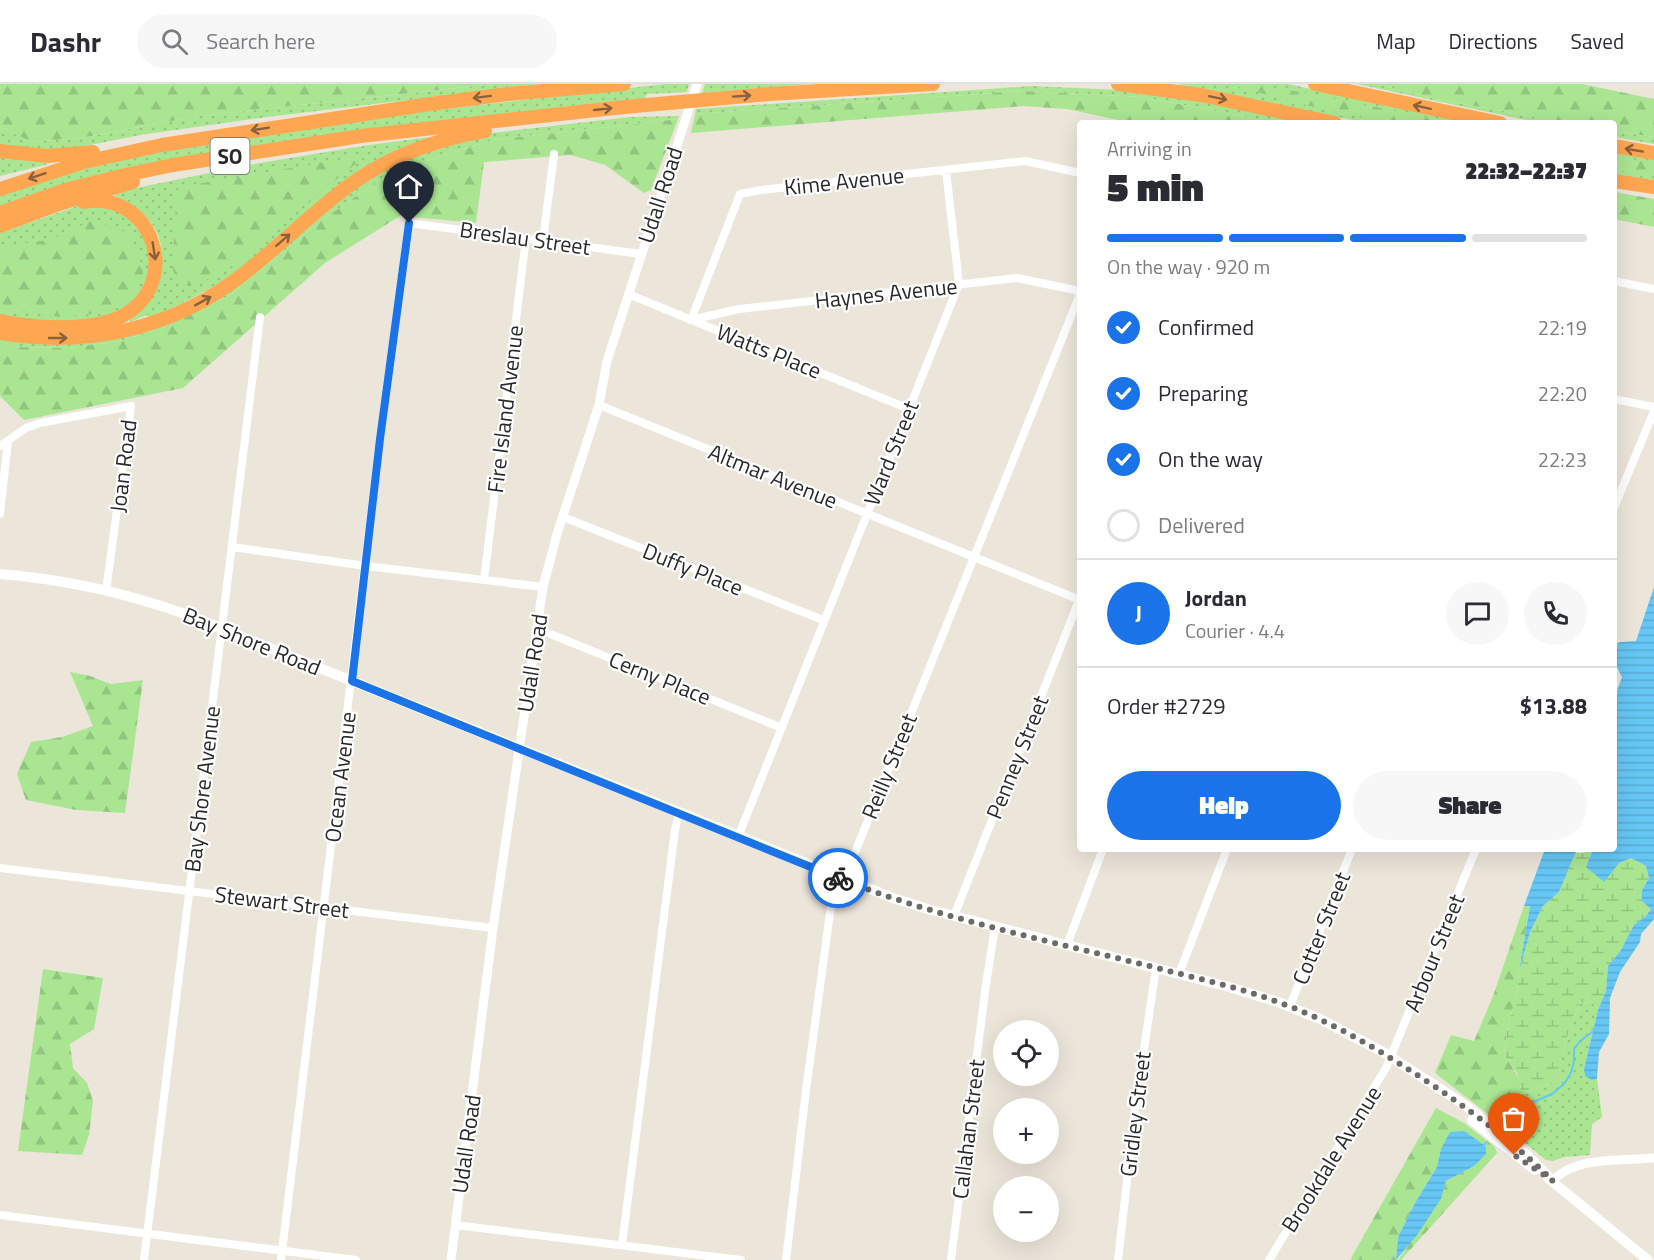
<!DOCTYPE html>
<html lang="en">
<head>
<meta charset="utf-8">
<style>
  body { margin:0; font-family:"Titillium Web",sans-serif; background:#f7f7f7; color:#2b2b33; height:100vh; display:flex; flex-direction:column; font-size:22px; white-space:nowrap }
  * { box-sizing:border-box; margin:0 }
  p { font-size:20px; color:#7c7c81 }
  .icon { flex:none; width:33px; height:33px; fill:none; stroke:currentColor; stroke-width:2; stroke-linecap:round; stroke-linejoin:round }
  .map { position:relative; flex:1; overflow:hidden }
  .sheet { position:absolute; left:1077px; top:36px; width:540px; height:732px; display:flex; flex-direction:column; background:#fff; border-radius:6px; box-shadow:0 6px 24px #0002 }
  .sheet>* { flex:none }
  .fabs { position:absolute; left:993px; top:936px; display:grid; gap:12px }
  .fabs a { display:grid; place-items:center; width:66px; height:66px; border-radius:50%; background:#fff; box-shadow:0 6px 24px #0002; font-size:30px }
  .pin { position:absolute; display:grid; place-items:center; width:51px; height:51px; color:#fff; margin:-62px -26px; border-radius:50% 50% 50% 0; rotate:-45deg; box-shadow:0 0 6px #0007 }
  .pin .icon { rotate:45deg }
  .courier { position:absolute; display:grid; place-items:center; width:60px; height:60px; margin:-30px; border:4px solid #1a73e8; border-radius:50%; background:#fff; color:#222; box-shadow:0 2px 8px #0007 }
  .overview em { font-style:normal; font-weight:800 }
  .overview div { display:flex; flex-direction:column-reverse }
  .overview { display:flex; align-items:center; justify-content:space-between; height:102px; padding:0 30px }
  h1 { font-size:39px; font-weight:800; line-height:45px }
  .bar { display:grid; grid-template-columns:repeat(4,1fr); gap:9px 6px; align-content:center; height:72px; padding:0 30px }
  .bar i { height:8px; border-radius:4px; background:#e1e1e2 }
  .bar .active { background:#1a73e8 }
  .bar p { grid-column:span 4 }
  .line { display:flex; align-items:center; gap:15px; padding:0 30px; border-top:2px solid #e1e1e2 }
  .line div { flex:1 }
  .round { display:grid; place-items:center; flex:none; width:63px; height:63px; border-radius:32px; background:#f7f7f7 }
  ol { padding:0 30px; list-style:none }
  li { display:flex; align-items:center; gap:18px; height:66px }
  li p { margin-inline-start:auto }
  li .icon { padding:6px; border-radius:50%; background:#1a73e8; color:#fff; stroke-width:4 }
  li:last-child { color:#7c7c81 }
  li i { width:33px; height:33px; border:3px solid #e1e1e2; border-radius:50% }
  .button { display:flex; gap:12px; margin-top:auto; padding:12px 30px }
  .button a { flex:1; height:69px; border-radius:36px; background:#1a73e8; color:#fff; font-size:24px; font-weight:800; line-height:69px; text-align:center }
  .button a+a { background:#f7f7f7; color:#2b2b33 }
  header { display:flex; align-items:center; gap:36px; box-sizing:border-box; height:84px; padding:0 30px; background:#fff; border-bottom:2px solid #e1e1e2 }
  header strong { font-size:28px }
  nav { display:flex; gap:33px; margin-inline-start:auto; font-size:21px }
  .search { width:420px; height:54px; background:#f7f7f7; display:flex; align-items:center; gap:15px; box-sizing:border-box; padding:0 21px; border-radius:33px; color:#7c7c81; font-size:22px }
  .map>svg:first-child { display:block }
  .grass { fill:url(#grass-dots) }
  .forest { fill:url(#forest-firs) }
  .wetland { fill:url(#wetland-marsh) }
  .water { fill:url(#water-rules) }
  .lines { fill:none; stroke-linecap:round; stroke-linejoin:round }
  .stream { stroke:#66c7f5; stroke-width:2 }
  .minor { stroke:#fff; stroke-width:8 }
  .tertiary { stroke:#fff; stroke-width:9 }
  .secondary { stroke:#fff; stroke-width:10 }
  .motorway { stroke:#ffa652; stroke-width:14 }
  .oneway { stroke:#89613b }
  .done { stroke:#6d6b67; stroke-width:6; stroke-dasharray:0 10.8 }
  .route { stroke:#1a73e8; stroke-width:8 }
  .labels { text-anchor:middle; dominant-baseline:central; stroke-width:4.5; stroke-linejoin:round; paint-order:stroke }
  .shield { fill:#fff; stroke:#696969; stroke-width:1.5 }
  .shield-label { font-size:21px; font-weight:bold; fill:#292929 }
  .street-label { font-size:22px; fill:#292929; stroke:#fff }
</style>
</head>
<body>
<header>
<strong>Dashr</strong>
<div class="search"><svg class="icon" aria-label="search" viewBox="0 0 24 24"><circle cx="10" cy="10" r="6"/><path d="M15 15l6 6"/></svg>Search here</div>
<nav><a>Map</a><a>Directions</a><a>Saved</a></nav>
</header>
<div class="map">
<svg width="1654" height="1176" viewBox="0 0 1654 1176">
  <defs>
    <pattern id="grass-dots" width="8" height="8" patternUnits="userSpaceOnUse" patternTransform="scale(1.5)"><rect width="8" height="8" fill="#aae692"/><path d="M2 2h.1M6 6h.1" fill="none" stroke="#92c57e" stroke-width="1.8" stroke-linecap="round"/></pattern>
    <pattern id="forest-firs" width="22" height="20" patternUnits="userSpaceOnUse" patternTransform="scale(1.5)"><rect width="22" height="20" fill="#aae692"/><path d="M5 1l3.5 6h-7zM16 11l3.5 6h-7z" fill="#92c57e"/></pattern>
    <pattern id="wetland-marsh" width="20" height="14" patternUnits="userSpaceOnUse" patternTransform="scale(1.5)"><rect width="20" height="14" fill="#aae692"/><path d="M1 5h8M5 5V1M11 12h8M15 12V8" fill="none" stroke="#92c57e"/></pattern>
    <pattern id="water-rules" width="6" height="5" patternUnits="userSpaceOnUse" patternTransform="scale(1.5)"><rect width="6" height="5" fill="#66c7f5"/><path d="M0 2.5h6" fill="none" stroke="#58abd2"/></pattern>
  </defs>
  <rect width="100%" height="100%" fill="#ece5da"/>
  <path class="grass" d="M494,0H540L267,33L140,51L60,67L0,63V43L32,58L81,54L199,32Z
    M665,0H689L687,8L647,10L645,14C521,27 398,41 274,60C181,74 87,86 0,124V110L68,87L170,65L392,31Z
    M705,0H809L702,9Z
    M1177,0H1288L1470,39H1367Z
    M1357,0H1377L1436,15L1569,39H1540Z
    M1032,2L1143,7L1201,16L1305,39H1277L1143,13L1023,7L695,30L696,25Z
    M679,32L678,35L493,56L390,88L321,137L228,212L165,243L120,257L68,264L19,263L0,258V252L76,257L208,218L370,89L428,61L483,50L630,33Z
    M1614,47L1654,53V60L1614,53Z
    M429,53L390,70L229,194L183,219L150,234L147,231L130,238V234C137,227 147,219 153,210C156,206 157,198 159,193C170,154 150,127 115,112L116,108L254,80L362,62Z
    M1614,69L1654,75V97L1614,90Z
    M0,71L45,78L49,80L0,92Z
    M86,119L130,130L148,151L152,177L145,204L126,225L97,236L43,238L0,231V149Z
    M1591,917L1598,926L1584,985L1592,996L1597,995L1602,1033L1592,1040L1590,1071L1564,1073L1553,1077L1546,1076L1503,1042L1515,1030L1522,1010L1557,997L1566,956L1579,920Z"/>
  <path class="forest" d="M0,0H493L199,32L81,54L32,58L0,43Z
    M1227,0H1246L1308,9L1454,39H1386L1314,23Z
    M1377,0H1582L1654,15V53L1614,47V39H1569L1436,15Z
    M1023,7L1143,13L1277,39H1132L1067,25L1023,22L691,49L695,30Z
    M678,35L651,106L644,109L605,81L571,71L484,78L476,139L400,132L325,179L183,304L24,336L0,312V258L19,263L68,264L120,257L165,243L228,212L321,137L390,88L493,56Z
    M1614,72L1654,79V92L1614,86Z
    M349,74H363L295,128L240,178L194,202L178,199L172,183L177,106L191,101Z
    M1614,108L1654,115V143L1614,135Z
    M93,136L129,149L144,186L135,213L111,228L61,233L0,225V162L50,156Z
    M70,588L90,592L111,600L143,596L125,729L76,726L26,716L17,690L31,658L62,653L93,642Z
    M1530,821L1519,887L1517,908L1507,947L1504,971C1525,1000 1530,1015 1503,1042L1435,989L1451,951L1474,957L1493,912L1524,822Z
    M43,885L103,894L94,945L70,960L73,984L87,999L93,1017L89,1051L82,1071L18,1067Z
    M1436,1024L1464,1039L1495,1063L1497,1069L1401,1176H1398L1441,1115L1446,1097L1474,1082L1441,1065L1437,1083L1415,1119L1398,1153L1396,1176H1350Z"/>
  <path class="wetland" d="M1589,765H1593L1586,783L1619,779L1631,774L1646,782L1649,794L1642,806L1651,825L1646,832L1634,841L1621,866L1608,882L1606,907L1598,926L1591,917L1579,920L1566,956L1557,997L1522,1010L1517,989L1504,971L1507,947L1517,908L1519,887L1530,848L1543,822L1559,808L1575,769H1584Z"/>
  <path class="water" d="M1654,503V835L1641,850L1640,858L1620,888L1610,914L1609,950L1599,968L1597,995L1592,996L1585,992L1584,985L1598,926L1606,907L1608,882L1621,866L1634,841L1646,832L1651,825L1642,817V806L1649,794L1646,782L1631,774L1619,779L1604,798L1586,783L1593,765H1614V615L1622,593L1614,578V561L1620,558L1636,557Z
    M1545,765H1577L1559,808L1543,822L1530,848L1519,887L1530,822H1524Z
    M1464,1047L1484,1061L1486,1064V1070L1474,1082L1446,1097L1441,1115L1417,1151L1396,1176L1398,1153L1415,1119L1437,1083L1441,1065L1450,1048Z"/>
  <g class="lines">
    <path class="stream" d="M1510,1042L1529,1020L1552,1010L1564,1000L1571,989L1574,977V965L1580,957L1595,946
      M1482,1063L1487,1058"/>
    <path class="minor" d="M543,156L554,70
      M1614,197L1654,205
      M628,210L909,325
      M691,236L740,110L761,106L1025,77L1080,89
      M691,236L739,225L1017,194L1080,207
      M1614,315L1654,323
      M599,321L1080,516
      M0,362L26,344L40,339L131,322L106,507
      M1614,424L1654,327
      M0,430L8,357
      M563,433L823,536
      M232,463L366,482L543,503
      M484,496L526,154
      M538,547L548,549L782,644
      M738,753L959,200L946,86
      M0,784L493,844
      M954,832L1080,514
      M1067,861L1103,765
      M1179,890L1227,765
      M1290,922L1352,765
      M0,1131L356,1176
      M455,1141L741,1176
      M622,1161L675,746L679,729
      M144,1176L260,233
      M281,1176L380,355L409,139L641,170
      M786,1176L806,1006L833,807L848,786L1080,210
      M951,1176L986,900L995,843
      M1118,1176L1135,1026L1156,884
      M1269,1176L1386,984L1476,765"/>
    <path class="tertiary" d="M1553,1097C1574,1072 1623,1077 1654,1074
      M451,1176L493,844L543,503L557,450L599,321L607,277L697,0"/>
    <path class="secondary" d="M0,490C63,495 126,509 185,530L893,814L931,826L1229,903L1278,918L1320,935L1383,968L1465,1021L1527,1071L1553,1097
      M1472,1036L1535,1086
      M1548,1094L1648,1176"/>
    <path class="motorway" d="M1118,0L1201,11L1335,39
      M1315,0L1500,39
      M1614,62L1654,69
      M0,67L48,72L93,68
      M1614,97L1654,103
      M0,105L84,78L162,61L423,21L508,10L624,0
      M0,129L65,106L125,91L173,81L361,52L624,23L769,10L933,0
      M0,142L62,119L133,98
      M0,237C35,244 94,249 126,230C183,195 151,106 84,118
      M0,249C81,263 163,247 230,200C274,169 310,129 354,98C393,71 438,55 485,47"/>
  </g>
  <defs><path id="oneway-shaft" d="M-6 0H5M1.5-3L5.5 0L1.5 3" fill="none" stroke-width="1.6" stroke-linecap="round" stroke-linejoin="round" transform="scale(1.5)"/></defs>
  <g class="oneway">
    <use href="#oneway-shaft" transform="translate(742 12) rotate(-4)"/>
    <use href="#oneway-shaft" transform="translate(482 13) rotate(173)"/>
    <use href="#oneway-shaft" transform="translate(1218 14) rotate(12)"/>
    <use href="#oneway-shaft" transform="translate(1422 23) rotate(-168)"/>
    <use href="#oneway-shaft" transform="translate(603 25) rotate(-6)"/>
    <use href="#oneway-shaft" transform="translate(260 45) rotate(171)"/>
    <use href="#oneway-shaft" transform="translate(1634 66) rotate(-170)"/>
    <use href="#oneway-shaft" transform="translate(37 92) rotate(162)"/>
    <use href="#oneway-shaft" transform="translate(283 156) rotate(-41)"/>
    <use href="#oneway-shaft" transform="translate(154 167) rotate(81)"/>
    <use href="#oneway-shaft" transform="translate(203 217) rotate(-29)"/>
    <use href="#oneway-shaft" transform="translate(58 254)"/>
  </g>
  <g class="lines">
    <path class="done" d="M838,794C943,836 1055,858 1165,886C1203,896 1241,904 1278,918C1336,939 1386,970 1437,1004C1478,1032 1517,1061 1553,1097L1514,1071"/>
    <path class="route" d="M409,139L380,355L352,597L838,794"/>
  </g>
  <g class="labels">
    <rect class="shield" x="210.5" y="54" width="39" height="36" rx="4.5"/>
    <g class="shield-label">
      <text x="230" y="72">SO</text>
    </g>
    <g class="street-label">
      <text transform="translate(844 97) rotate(-6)">Kime Avenue</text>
      <text transform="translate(660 111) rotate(-72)">Udall Road</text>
      <text transform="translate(525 154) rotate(8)">Breslau Street</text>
      <text transform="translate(886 209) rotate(-6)">Haynes Avenue</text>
      <text transform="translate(769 267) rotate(22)">Watts Place</text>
      <text transform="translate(505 325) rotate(-83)">Fire Island Avenue</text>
      <text transform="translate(891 369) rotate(-68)">Ward Street</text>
      <text transform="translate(123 382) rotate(-83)">Joan Road</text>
      <text transform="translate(773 392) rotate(22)">Altmar Avenue</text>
      <text transform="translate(693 485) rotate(22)">Duffy Place</text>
      <text transform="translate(252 557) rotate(22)">Bay Shore Road</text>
      <text transform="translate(532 579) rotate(-81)">Udall Road</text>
      <text transform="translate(660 594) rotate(22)">Cerny Place</text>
      <text transform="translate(1017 673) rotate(-68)">Penney Street</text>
      <text transform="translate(889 682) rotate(-68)">Reilly Street</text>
      <text transform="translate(340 693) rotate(-83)">Ocean Avenue</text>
      <text transform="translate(202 705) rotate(-83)">Bay Shore Avenue</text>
      <text transform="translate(282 818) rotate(7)">Stewart Street</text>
      <text transform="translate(1321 844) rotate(-68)">Cotter Street</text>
      <text transform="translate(1434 869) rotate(-68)">Arbour Street</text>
      <text transform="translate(1135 1030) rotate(-83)">Gridley Street</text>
      <text transform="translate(968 1045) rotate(-83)">Callahan Street</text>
      <text transform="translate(466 1060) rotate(-82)">Udall Road</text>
      <text transform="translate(1331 1075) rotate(-58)">Brookdale Avenue</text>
    </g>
  </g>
</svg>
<div class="fabs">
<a><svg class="icon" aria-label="locate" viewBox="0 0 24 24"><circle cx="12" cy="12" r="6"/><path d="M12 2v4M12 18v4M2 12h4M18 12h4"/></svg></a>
<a>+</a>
<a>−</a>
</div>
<div class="pin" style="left:1514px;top:1071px;background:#ea580c"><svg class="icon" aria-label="bag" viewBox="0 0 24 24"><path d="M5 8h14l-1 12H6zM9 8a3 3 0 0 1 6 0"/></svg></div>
<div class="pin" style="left:409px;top:139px;background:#1f2937"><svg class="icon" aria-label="home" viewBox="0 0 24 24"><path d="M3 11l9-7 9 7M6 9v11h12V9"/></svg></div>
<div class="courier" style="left:838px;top:794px"><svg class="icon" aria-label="bike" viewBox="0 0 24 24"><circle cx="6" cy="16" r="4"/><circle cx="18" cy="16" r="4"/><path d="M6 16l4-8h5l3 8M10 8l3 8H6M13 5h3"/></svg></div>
<section class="sheet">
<div class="overview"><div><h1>5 min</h1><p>Arriving in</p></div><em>22:32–22:37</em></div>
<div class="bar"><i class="active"></i><i class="active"></i><i class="active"></i><i></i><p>On the way · 920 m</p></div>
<ol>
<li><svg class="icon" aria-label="check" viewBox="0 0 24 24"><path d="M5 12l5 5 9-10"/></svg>Confirmed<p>22:19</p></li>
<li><svg class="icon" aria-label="check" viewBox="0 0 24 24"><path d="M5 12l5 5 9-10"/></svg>Preparing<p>22:20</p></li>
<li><svg class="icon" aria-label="check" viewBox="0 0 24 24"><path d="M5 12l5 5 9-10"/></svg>On the way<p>22:23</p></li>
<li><i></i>Delivered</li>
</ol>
<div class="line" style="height:108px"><b class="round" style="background:#1a73e8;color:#fff">J</b><div><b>Jordan</b><p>Courier · 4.4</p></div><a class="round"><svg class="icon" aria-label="chat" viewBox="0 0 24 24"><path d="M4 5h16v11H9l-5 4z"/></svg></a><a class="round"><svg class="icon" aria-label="phone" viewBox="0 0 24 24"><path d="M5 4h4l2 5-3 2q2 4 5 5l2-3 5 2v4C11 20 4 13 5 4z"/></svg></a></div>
<div class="line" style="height:78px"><div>Order #2729</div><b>$13.88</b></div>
<div class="button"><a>Help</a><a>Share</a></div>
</section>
</div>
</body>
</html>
